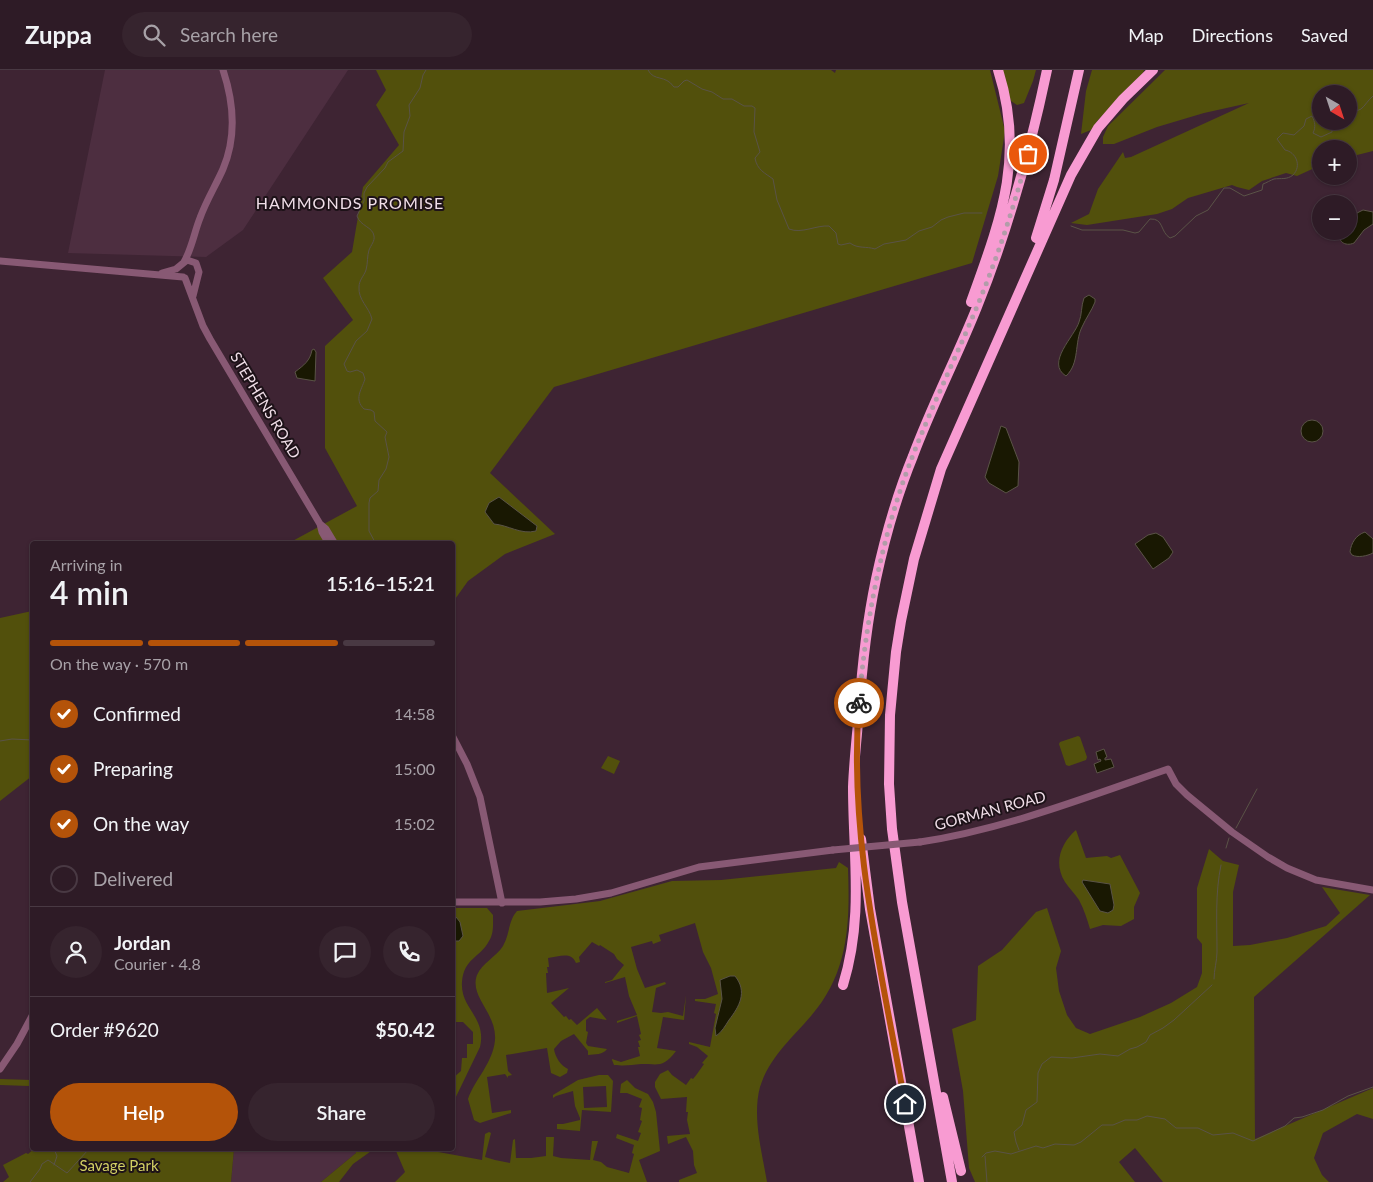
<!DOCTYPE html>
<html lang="en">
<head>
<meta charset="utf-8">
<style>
  body { margin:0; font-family:Lato,sans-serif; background:#36242e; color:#f1f3f6; height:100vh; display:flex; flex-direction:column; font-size:19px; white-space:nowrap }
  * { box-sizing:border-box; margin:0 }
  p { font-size:16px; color:#a7a1a7 }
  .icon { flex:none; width:28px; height:28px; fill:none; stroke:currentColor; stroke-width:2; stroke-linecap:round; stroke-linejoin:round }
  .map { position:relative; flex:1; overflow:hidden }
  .details { position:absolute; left:30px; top:471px; width:425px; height:610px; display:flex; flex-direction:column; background:#2e1b26; border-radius:5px; box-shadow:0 1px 4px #0004,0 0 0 1px #493943 }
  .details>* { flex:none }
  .needle { width:32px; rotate:141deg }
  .controls { position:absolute; left:1312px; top:15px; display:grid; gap:10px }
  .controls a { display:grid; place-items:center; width:45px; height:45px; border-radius:50%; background:#2e1b26; box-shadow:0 1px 4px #0004,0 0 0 1px #493943; font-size:25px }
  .pin { position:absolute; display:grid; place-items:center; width:42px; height:42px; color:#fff; margin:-21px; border:2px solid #fff; border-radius:50%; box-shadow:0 1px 5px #0007 }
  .courier { position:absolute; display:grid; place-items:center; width:50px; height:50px; margin:-25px; border:4px solid #b45309; border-radius:50%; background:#fff; color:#222; box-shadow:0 1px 6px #0007 }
  .head em { font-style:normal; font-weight:600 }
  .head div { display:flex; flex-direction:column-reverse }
  .head { display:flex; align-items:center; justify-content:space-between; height:85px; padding:0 20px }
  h1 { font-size:32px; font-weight:600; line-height:38px }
  .bar { display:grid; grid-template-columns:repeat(4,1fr); gap:8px 5px; align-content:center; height:60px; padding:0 20px }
  .bar i { height:6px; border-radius:4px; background:#493943 }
  .bar .selected { background:#b45309 }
  .bar p { grid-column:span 4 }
  .line { display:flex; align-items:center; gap:12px; padding:0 20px; border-top:1px solid #493943 }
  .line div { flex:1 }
  .round { display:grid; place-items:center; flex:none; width:52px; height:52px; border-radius:26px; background:#36242e }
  ol { padding:0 20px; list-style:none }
  li { display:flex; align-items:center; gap:15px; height:55px }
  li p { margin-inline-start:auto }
  li .icon { padding:5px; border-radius:50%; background:#b45309; color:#fff; stroke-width:4 }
  li:last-child { color:#a7a1a7 }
  li i { width:28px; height:28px; border:2px solid #493943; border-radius:50% }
  .primary-button { display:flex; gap:10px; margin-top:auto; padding:10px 20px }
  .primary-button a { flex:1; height:58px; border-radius:30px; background:#b45309; color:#fff; font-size:20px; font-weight:600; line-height:58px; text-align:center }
  .primary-button a+a { background:#36242e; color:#f1f3f6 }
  header { display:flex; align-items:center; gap:30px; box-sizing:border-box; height:70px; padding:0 25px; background:#2e1b26; border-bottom:1px solid #493943 }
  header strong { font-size:24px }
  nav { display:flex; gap:28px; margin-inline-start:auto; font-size:18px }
  .search { width:350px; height:45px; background:#36242e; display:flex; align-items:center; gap:12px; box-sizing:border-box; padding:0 18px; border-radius:28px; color:#a7a1a7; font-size:19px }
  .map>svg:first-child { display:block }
  .built { fill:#4d2e40 }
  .green { fill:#52500c; fill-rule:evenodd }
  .water { fill:#191802; stroke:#5a5347 }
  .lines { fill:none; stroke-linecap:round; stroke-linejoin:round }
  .stream { stroke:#5a5347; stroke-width:1 }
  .tertiary { stroke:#885974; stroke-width:7 }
  .motorway { stroke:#f89bd2; stroke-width:10 }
  .tertiary-bridge { stroke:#885974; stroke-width:7 }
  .done { stroke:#b29da9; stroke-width:5; stroke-dasharray:0 9 }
  .route { stroke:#b45309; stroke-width:6 }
  .labels { text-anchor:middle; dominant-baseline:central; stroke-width:4; stroke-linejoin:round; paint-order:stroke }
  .street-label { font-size:15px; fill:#f0dee8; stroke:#1d1218 }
  .park-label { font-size:15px; fill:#d2cf63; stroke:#1d1218 }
  .neighbourhood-label { font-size:16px; letter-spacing:1px; fill:#f0dee8; stroke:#1d1218 }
</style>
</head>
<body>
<header>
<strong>Zuppa</strong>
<div class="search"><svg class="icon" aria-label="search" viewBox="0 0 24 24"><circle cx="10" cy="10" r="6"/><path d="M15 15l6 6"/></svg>Search here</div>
<nav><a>Map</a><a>Directions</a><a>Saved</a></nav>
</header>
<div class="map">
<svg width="1373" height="1112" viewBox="0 0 1373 1112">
  <rect width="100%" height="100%" fill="#3e2433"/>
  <path class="built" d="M105,0H348L243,160L206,187L68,183Z
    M234,1079H356V1083L321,1112H231Z"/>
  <path class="green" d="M376,0H831L835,3L836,0H990L1005,61L998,106L972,193L554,317L490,403L555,464L505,484L468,511L453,532L452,474H287L357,436L325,378V276L353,250L323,208L352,182L363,117L399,75L376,35L386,20Z
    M1000,0H1036L1033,11L1024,33L1017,35L1011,31Z
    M1092,0H1144L1143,3L1098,50L1091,60L1081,64L1086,21Z
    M1165,0H1373V81L1349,87V79H1321V95L1297,106L1286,103L1262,111L1249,120L1237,117L1232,115L1188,128L1172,139L1157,144L1087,155L1071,153L1089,144L1098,119L1123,82L1125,88L1131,87L1249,33L1204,43L1157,57L1114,74H1103V67L1108,56ZM1321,24H1349V51H1321Z
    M32,541V706L0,731V548Z
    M1078,666L1080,667L1087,687L1086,690L1069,696L1066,695L1059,674L1060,672Z
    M608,686L620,691L614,704L601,698Z
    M1076,760L1086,788L1107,786L1111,788L1120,785L1140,823L1134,837V849L1121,856L1103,855L1090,859C1087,849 1084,839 1079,830C1075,824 1069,818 1065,812C1053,793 1061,773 1076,760Z
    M1209,779L1223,791L1239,795L1233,822V876L1250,875L1287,868L1326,856L1340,843L1322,817L1370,825L1254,927L1255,1069L1373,1018V1049L1357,1044L1323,1063L1314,1088L1322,1105L1329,1112H1163L1135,1078L1119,1092L1135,1112H975L969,1098L963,1021L952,959L976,950L978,896L1002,880L1036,842L1047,838L1061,881L1056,898L1059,921L1067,945L1076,958L1090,964L1140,947L1171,933L1197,917L1202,903V874L1197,868V818Z
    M839,792L848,798C850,853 849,902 811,946C792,968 769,988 760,1017C752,1047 762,1082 767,1112H679V1110L697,1103L694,1095L693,1081L686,1067L668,1074L667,1066L690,1064L687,1050L688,1042H686L687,1027L661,1029L655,1017V1012L660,1004L668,1000L672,1005L686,1015L691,1008L693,1009L697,1004L704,994L702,993L708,986L697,977L689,974V972L710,977L716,944L714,943L716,934L695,931V929H705L718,924L711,898L703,882L695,853L659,865L661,871L653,874L652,871L631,877L637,899L645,918L665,912L666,914L656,918L652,942L661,943L668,942L683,946L686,925L684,950L663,947L657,978L676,981C663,998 659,994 641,994C631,995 626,996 614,995L612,990V989L621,992L640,986L638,977H640L638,971L641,970L639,965L641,964L637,946L617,953V951L637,945L629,926L625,907L605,913V912L612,910L624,895L617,889L614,884L600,875L599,876L592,872L579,887L580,892L576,893C571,881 559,887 548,888L549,897H547L548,903H546L547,923L569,918L551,933L564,947L566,946L569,950L571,949L577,955L597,938L607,950L590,947L586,950V961L588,962L586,973L588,976L607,979C603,985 595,984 588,985V981L574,964L561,971L554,979C555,987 561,996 568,999L567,1003L560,1007L551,1003L547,978L506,985L508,1001L512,1005L508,1006V1008L505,1004L487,1007L492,1043L511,1040V1043L483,1052L480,1053L474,1050L468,1029C475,1009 493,993 495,970C497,943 469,927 477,905C482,893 496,887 503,876C510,864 508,851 517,841L600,831L672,811L721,810L836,798Z
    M453,838H487L493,845C493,854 494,863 489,871C480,888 464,888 462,912C460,939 487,947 480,977L453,1033V1008L461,1001L462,988H467V974H473V962L463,952H453Z
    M599,1005H608L613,1011L611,1042L582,1040L580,1061L557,1059V1054H563L580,1050V1048L575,1036L573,1021L556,1026L553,1028V1025L578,1010ZM606,1016L607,1037L584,1038L583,1017Z
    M0,1009L32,1010V1019L29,1016L0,1015Z
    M627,1010L635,1018L648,1024L653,1032L656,1042L660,1081L639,1090L647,1112H395L405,1102L396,1081L434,1079L433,1081L482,1090L485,1064L489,1062L491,1063L485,1087L495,1090L510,1093L513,1070L515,1069L516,1088H531L546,1086V1067H554L553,1086L561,1088L590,1090L592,1071H598L593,1090L601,1092L607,1097L629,1103L634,1084L632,1083L634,1075L616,1068L617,1064L638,1071L641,1063L638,1062L642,1051L640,1050L642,1038L639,1037L642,1029L627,1023H620L621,1014Z
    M34,1079H234L231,1112H3L9,1107L3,1095L26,1083L28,1084Z
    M356,1079H374L353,1094L339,1112H321L356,1083Z"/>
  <path class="water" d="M1363,140L1373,142V154L1364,160L1354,173C1345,177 1336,171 1341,161H1349V150L1353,145Z
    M1089,225L1095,229V232C1092,240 1086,248 1082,257C1074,273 1080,293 1066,306C1045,293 1075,266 1079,252C1082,245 1081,236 1084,228Z
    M314,279L316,282L315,311L297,308L295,302C304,295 310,291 312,280Z
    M1301 361a11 11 0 1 1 22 0a11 11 0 1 1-22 0Z
    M1001,356L1006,358L1019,392L1018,416L1006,423L989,413L985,407Z
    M499,427L537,456L536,461C521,465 508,455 494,454L485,442L489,433Z
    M1365,462L1373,469V483C1367,486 1358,488 1352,485L1350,482C1351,473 1356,465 1365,462Z
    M1156,463L1163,467L1173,482L1169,488L1153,499L1135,474L1148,465Z
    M1104,679L1107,687L1105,688V690L1111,689L1114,697L1097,703L1094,694L1101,691L1100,689L1098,690L1096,682Z
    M1083,810L1110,814L1114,835L1113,840L1108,843L1100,841L1082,812Z
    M456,847L460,852L463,866L459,871H452L453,849Z
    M730,906H735C748,922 739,937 729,950C725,956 722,962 716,966L715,958L722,929L720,910Z"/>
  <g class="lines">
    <path class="stream" d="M648,0C654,12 665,4 674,17H678L684,11L687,10L702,19L712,22L723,29H732L744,36H752L755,38L754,62L760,82L755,88C757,100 765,103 773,109L777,130L789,159C802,164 816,155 829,156L836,163L838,174L841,175L850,173C858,179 866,176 875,179L884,174L906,170L919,161L932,157L941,150L948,147L964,143H982
      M1349,43C1352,41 1358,41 1361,39C1365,36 1368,30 1373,26
      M1071,156L1082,160H1123L1135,163L1139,162L1150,149C1164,148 1160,162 1170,168L1175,166L1196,146L1208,140L1224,118H1230L1244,126L1262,120L1263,114C1266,113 1271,110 1274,109C1281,108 1287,110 1293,105C1302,96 1296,82 1285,80L1277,69L1283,63L1294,65L1304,56L1306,49L1312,46C1315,52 1316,57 1313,63L1321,67L1332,62V56L1336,51
      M376,474L369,461V433L370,428L378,421L379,410L386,399L389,387L385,367L387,362L375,351L374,342L371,340L364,339C354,329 361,321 365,309L363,303L357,300L350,302L347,301L344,294L356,271L367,261L372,249C369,237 358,230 359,217C359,210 364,206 366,200C368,193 367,186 369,180C371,175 375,171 374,166C373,157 360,156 357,146L364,131V123L367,117L385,98L388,92L403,81L404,62L410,46L409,35L420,18L423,5L426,0
      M0,671L12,669L32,670
      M1236,758L1257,719
      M1226,778L1229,768
      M1214,909C1214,900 1217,891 1217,882C1217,853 1215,823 1221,795
      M54,1079L57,1086L54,1095
      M1019,1080L1016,1072L1014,1062L1022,1055L1026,1040L1037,1032L1038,1003L1042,994L1051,987L1072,988L1100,984L1118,986L1130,979L1137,977L1146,972L1150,965L1163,958L1174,950L1212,915
      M985,1086L987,1112
      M982,1087L986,1083L995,1081L1011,1084L1036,1076L1043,1078L1055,1074L1074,1075L1081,1072L1102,1055H1113L1125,1050H1137L1147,1046L1165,1049L1176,1058H1198L1213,1065L1233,1063L1253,1071L1285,1056L1294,1048L1302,1047L1323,1040L1348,1026L1373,1017
      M30,1112L40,1099L42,1094L48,1090L67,1103L89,1079"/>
    <path class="tertiary" d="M0,191L183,207
      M184,192C192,178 194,163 200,148C206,131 216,115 223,99C237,66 234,33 223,0
      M162,203L176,199L187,190L196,193L199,202L193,226
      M185,208L203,256L210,269L320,454L326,459L335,474
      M320,454L322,462L329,474
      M452,665L467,694L480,727L502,833
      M920,772C1005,759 1087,727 1168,699L1176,714L1187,725L1232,762L1268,787L1287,798L1316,810L1373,820
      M452,832H540L576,829L611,823L699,797L833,780
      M0,999L17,974L32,946"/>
    <path class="motorway" d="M1036,168L1054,110L1079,0
      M971,232C1000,151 1026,87 998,0
      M861,769L870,839L919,1112
      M843,915C864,847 853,786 853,717C854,691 857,666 859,641C862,596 867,552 876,509C885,467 897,425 913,386C932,335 957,287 977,237C1008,160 1030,81 1047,0
      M943,1027L961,1101
      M952,1112L902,832L892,759L889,714L890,645L896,582L901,551L914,489L941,399L1071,105L1098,58L1123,29L1153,0"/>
    <path class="tertiary-bridge" d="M833,780L920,772"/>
  </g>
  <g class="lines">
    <path class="done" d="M859,633C865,559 878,488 901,418C922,356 951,299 976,239C997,189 1014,137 1028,84"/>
    <path class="route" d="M859,633C848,768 882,902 905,1034"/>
  </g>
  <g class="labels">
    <g class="street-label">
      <text transform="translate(266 335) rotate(59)">STEPHENS ROAD</text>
      <text transform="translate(990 740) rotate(-15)">GORMAN ROAD</text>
    </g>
    <g class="park-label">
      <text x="119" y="1095">Savage Park</text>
    </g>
    <g class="neighbourhood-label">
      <text x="350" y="132">HAMMONDS PROMISE</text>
    </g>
  </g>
</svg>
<div class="controls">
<a><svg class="needle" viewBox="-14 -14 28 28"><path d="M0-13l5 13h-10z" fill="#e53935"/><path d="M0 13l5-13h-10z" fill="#a7a1a7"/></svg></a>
<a>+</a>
<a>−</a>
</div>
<div class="pin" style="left:1028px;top:84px;background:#ea580c"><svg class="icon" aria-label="bag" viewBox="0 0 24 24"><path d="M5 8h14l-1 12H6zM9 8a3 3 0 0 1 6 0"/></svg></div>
<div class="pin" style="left:905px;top:1034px;background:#1f2937"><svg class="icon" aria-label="home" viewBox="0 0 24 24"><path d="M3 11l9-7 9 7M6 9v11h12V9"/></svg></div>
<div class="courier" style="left:859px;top:633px"><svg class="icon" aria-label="bike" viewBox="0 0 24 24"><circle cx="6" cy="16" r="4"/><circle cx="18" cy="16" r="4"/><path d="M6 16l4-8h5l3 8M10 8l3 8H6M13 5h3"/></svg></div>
<section class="details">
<div class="head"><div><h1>4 min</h1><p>Arriving in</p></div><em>15:16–15:21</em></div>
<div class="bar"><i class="selected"></i><i class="selected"></i><i class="selected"></i><i></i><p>On the way · 570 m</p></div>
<ol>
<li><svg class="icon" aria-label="check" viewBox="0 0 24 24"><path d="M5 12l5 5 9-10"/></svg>Confirmed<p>14:58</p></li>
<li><svg class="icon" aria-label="check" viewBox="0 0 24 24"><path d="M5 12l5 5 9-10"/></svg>Preparing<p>15:00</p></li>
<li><svg class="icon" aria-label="check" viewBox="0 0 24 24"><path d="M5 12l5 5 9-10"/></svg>On the way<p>15:02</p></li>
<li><i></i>Delivered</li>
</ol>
<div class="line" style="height:90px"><a class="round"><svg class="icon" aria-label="person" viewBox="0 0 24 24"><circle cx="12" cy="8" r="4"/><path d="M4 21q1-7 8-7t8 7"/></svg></a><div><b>Jordan</b><p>Courier · 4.8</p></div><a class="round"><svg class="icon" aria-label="chat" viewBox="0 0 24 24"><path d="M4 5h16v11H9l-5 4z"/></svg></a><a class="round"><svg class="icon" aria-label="phone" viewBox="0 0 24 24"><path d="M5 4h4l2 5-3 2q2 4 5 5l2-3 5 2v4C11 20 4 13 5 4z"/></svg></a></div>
<div class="line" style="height:65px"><div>Order #9620</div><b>$50.42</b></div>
<div class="primary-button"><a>Help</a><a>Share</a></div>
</section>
</div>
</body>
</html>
